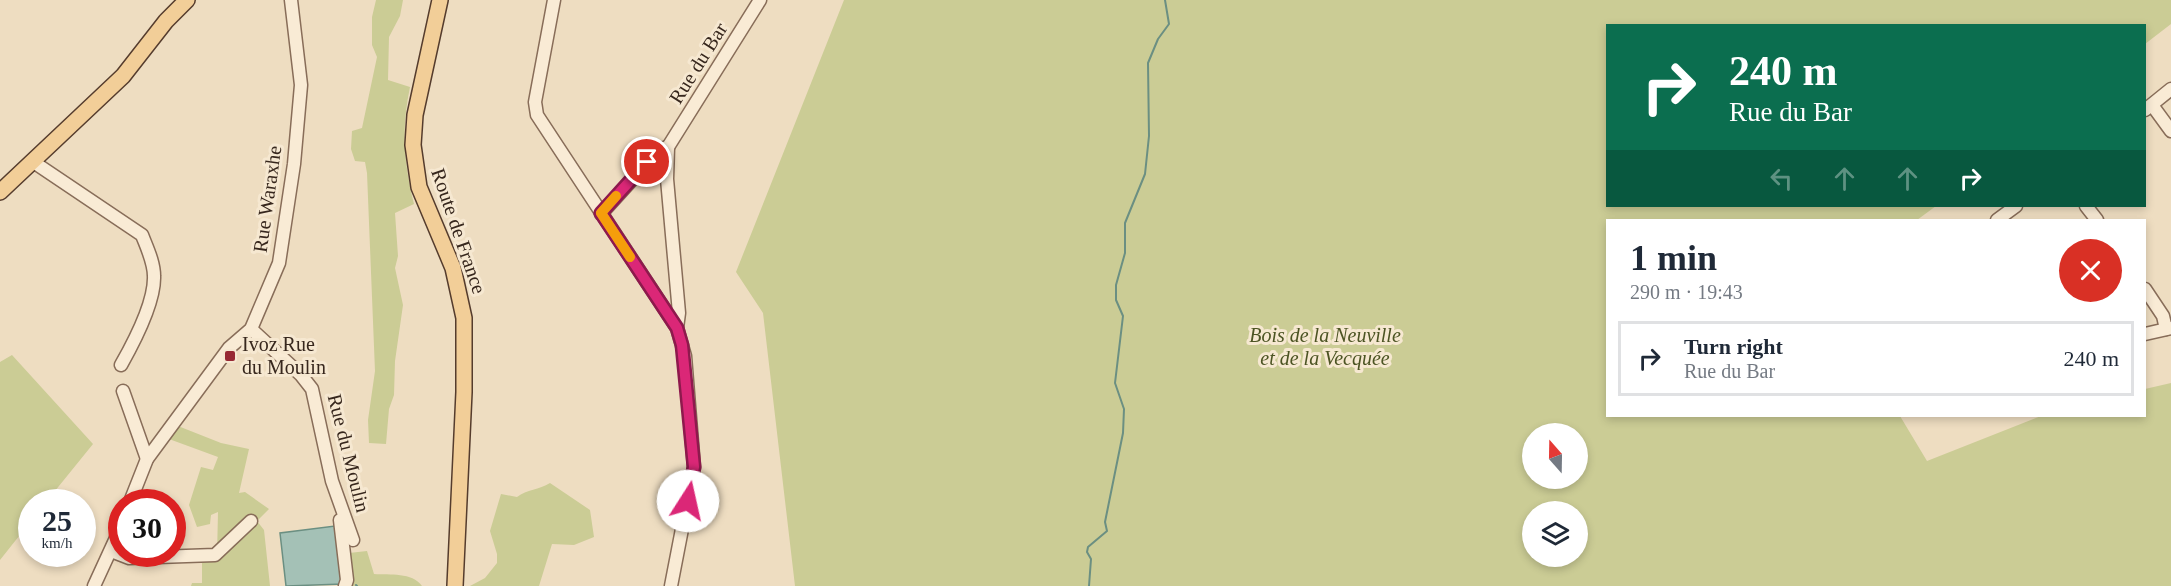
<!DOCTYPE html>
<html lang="en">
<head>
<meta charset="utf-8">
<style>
	body { margin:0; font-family:"Times New Roman",serif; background:#f6f6f7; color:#1f2937; height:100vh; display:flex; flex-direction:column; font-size:22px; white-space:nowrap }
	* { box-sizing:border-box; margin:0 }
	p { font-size:20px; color:#747a83 }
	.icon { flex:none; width:33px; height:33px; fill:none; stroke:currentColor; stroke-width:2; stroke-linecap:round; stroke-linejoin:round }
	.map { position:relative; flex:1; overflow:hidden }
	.sheet { position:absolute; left:1606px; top:219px; width:540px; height:198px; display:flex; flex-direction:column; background:#fff; border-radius:0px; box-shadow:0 3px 9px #0003 }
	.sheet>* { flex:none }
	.top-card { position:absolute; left:1606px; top:24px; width:540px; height:183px; border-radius:0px; box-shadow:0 3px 9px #0003; background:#0b6e4f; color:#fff; overflow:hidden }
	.needle { width:39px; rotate:340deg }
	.tools { position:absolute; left:1522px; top:423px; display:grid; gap:12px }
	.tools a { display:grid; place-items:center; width:66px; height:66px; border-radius:50%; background:#fff; box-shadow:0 3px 9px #0003; font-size:30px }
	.speed { position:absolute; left:18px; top:489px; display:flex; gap:12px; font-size:30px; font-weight:700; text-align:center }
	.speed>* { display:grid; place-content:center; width:78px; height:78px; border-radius:50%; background:#fff; box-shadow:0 3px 9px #0003; line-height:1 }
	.speed small { font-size:15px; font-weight:400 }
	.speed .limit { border:9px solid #d22; background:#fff; color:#111 }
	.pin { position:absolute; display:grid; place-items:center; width:51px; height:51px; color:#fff; margin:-26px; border:3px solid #fff; border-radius:50%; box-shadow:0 2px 6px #0007 }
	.me { position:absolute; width:66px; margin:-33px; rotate:10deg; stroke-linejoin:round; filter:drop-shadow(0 0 4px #0008) }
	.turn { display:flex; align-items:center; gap:21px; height:126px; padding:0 24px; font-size:27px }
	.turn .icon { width:78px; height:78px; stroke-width:2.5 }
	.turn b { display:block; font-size:42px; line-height:51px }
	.lanes { display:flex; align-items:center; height:57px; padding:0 24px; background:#0003; justify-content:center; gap:30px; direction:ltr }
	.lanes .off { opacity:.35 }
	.round { display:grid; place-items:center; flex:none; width:63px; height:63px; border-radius:32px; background:#f6f6f7 }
	.head { display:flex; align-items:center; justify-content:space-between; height:102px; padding:0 24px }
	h1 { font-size:36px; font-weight:700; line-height:45px }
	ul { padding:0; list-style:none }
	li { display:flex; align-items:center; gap:18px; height:75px; margin:0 12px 9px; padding:0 12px; border:3px solid #e0e1e3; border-radius:0px }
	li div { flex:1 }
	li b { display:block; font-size:22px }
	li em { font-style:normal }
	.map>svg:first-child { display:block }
	.green { fill:#cbcc95; fill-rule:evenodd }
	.water { fill:#a4c1b6; stroke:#6b8f82; stroke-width:1.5 }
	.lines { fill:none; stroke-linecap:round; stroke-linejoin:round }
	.stream { stroke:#6b8f82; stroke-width:2 }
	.minor-casing { stroke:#886d59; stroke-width:15 }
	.major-casing { stroke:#553c2d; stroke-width:18 }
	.minor { stroke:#f9ebd5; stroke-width:12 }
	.major { stroke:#f2ce98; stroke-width:15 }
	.route-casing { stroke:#8e194d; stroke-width:15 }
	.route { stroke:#db2777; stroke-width:10 }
	.slow { stroke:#f59e0b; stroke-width:10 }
	.poi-dot { fill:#972833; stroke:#f6e8d1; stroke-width:2 }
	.labels { text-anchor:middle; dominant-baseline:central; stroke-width:6; stroke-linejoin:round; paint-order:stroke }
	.street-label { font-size:20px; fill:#37271d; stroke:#f6e8d1 }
	.park-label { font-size:20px; font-style:italic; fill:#4c5423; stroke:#f6e8d1 }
	.poi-label { font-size:20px; fill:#37271d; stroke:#f6e8d1; text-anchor:start }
</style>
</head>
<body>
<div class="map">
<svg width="2171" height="586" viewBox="0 0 2171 586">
	<rect width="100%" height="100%" fill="#eeddc1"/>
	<g class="green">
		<path d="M376 0H403L400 16 389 37 388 80 410 87C401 129 404 163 414 204L395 213 398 256 395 268 403 305 395 361 394 395 389 409 386 444 369 443 368 420 375 371 367 173 365 162 355 161 351 149 352 131 362 128 377 57 372 45V17Z"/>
		<path d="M844 0H2171V24L2145 44V26H1608V206H1936L1917 220H1608V416H1900L1927 461 2041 416H2145V389L2171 383V586H795L763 313 736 272ZM1533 434H1578V478H1533ZM1533 512H1578V556H1533Z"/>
		<polygon points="12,355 93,444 46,502 32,502 31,521 0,560 0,362"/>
		<polygon points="178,426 221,443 249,449 239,493 245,492 269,509 257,521 264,530 270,586 191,586 192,583 202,583 202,561 217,556 218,512 211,515 210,524 197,527 189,505 201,467 213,470 218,457 169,439"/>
		<path d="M550 483 590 510 594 537 574 545 552 544 539 586H470L485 578 497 563V554L490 531 501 494 517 497C527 489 539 490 550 483Z"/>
		<path d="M367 551 374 574C390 575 412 572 422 586H351L349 553Z"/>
	</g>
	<polygon class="water" points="335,526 343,584 286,586 280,533"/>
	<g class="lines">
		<g class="stream">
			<polyline points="356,585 357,586"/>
			<polyline points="1089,586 1091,559 1087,552 1088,547 1107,531 1105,522 1123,433 1124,409 1115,383 1123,316 1116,300 1116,285 1125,253 1125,223 1145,174 1149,136 1148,63 1158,39 1169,24 1165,0"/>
		</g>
		<g class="minor-casing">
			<g id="minor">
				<polyline points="554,0 535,102 537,115 677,328 685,356 694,467 671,586"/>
				<polyline points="2152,105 2171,131"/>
				<polyline points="2145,110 2171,89"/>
				<polyline points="668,147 760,0"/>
				<path d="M32 161 142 235C147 248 154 262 154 276 155 302 134 342 121 365"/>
				<polyline points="2086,206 2097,220"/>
				<polyline points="601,214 660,149 668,147 667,179 679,313 677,328"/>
				<polyline points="1997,220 2016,206"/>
				<polyline points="2145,289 2163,316 2166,329"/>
				<polyline points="251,329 301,375 312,389 332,481 353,540"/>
				<polyline points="2145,334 2171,328"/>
				<polyline points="123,391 147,459"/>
				<polyline points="130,502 147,459 229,348 251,329 279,263 294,164 301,85 291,0"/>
				<polyline points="340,520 347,580 345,586"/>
				<polyline points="111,551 129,558 215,555 251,521"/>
				<polyline points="94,586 122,525"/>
			</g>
		</g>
		<g class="major-casing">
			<g id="major">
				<polyline points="440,0 415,115 413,145 419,187 453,268 464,318 464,392 455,586"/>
				<polyline points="0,192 123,76 166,21 187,0"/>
			</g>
		</g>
		<use href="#minor" class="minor"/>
		<use href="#major" class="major"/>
	</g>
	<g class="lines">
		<g class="route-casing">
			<polyline id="route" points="647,162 601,213 677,328 682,345 694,467 688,501"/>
		</g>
		<use href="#route" class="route"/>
		<polyline class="slow" points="616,196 601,213 630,257"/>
	</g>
	<rect class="poi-dot" x="224" y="350" width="12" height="12" rx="3"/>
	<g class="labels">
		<g class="street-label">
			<text transform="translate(698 63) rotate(-58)">Rue du Bar</text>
			<text transform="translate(267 199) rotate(-82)">Rue Waraxhe</text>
			<text transform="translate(459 231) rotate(71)">Route de France</text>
			<text transform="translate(349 453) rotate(76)">Rue du Moulin</text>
		</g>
		<g class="park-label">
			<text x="1325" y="335">Bois de la Neuville<tspan x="1325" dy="23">et de la Vecquée</tspan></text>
		</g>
		<g class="poi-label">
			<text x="242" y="344">Ivoz Rue<tspan x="242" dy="23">du Moulin</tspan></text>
		</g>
	</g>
</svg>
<div class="tools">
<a><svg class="needle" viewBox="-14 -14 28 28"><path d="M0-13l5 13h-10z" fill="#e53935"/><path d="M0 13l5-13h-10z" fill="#747a83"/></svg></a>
<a><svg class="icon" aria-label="layers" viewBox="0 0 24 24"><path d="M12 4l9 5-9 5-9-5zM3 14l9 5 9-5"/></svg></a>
</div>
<div class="speed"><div>25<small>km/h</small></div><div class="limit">30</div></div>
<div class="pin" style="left:647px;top:162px;background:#d93025"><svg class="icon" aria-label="arrive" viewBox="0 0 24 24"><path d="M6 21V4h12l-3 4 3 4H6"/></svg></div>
<svg class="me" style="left:688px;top:501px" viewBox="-20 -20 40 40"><circle r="19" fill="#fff"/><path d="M0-13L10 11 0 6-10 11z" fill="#db2777"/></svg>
<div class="top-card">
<div class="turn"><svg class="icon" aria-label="right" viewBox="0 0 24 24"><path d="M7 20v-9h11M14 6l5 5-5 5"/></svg><div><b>240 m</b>Rue du Bar</div></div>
<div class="lanes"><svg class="icon off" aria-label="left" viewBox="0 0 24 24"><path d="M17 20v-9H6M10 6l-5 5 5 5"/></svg><svg class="icon off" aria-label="ahead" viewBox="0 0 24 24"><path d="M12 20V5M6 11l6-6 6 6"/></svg><svg class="icon off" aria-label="ahead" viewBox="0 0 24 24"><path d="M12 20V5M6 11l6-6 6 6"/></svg><svg class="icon" aria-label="right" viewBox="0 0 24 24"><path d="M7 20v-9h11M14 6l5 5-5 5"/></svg></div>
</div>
<section class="sheet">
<div class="head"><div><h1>1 min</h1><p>290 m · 19:43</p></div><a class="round" style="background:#d93025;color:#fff"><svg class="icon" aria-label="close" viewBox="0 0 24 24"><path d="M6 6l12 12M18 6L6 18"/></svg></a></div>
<ul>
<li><svg class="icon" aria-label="right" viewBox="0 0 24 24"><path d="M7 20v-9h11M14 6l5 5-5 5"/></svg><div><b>Turn right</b><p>Rue du Bar</p></div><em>240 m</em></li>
</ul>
</section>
</div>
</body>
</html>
